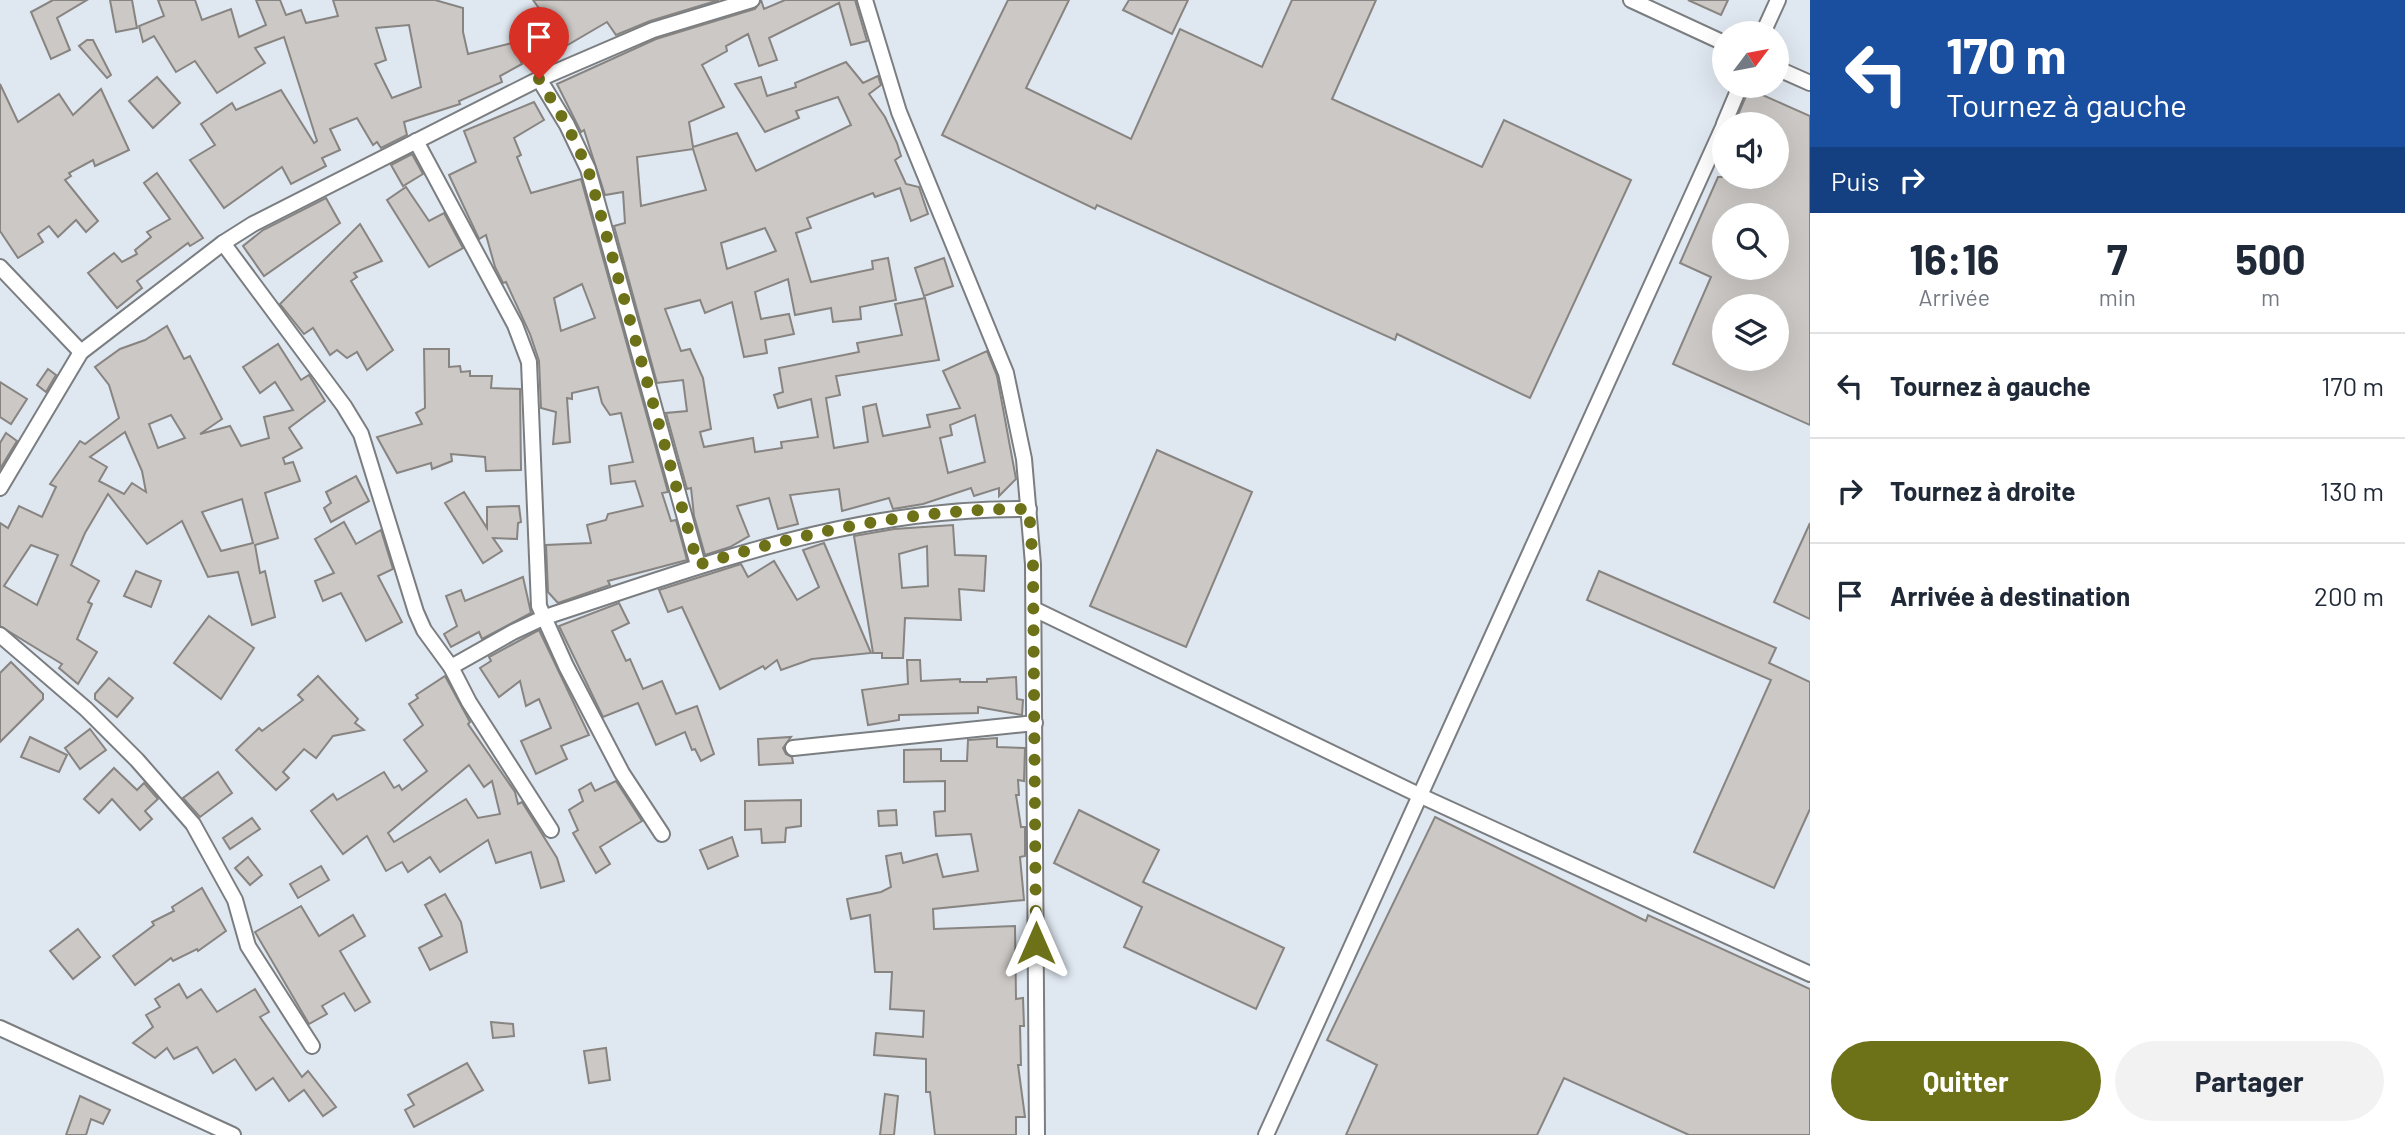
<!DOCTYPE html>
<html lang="fr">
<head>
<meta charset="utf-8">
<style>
	body { margin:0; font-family:Barlow,sans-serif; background:#f2f2f3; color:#1f2937; height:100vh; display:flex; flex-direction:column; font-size:26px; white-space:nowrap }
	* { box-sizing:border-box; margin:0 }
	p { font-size:23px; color:#747a83 }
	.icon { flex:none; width:38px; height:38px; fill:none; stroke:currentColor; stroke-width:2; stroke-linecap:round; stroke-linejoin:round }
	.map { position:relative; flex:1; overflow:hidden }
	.drawer { display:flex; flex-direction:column; background:#fff; width:595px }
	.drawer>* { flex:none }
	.guide { background:#1a4fa0; color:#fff; overflow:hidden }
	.needle { width:46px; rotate:58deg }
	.tools { position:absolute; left:1712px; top:21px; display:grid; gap:14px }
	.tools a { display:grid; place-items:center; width:77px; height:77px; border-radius:50%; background:#fff; box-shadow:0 7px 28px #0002; font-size:35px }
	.pin { position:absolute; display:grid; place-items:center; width:60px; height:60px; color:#fff; margin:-72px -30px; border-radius:50% 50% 50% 0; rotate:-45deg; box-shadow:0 0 7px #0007 }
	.pin .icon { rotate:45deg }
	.me { position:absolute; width:77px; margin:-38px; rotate:0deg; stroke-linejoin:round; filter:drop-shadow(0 0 5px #0008) }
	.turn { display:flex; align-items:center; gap:24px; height:147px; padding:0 21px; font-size:32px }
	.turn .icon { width:91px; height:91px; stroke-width:2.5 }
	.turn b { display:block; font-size:49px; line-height:60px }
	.then { display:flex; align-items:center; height:66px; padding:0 21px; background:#0003; gap:14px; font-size:26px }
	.eta { display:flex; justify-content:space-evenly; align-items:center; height:119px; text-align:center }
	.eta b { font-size:42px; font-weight:700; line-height:49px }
	.primary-button { display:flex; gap:14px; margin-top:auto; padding:14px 21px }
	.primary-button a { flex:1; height:80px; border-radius:42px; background:#6d7117; color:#fff; font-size:28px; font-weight:700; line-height:80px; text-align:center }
	.primary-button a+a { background:#f2f2f3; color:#1f2937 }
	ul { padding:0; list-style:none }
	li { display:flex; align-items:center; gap:21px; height:105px; padding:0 21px; border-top:2px solid #e0e1e3 }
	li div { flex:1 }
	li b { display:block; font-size:26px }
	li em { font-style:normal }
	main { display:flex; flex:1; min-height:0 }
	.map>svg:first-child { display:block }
	.built { fill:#dfe7f0; fill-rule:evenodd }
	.building { fill:#cbc8c5; stroke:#878481; stroke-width:2; fill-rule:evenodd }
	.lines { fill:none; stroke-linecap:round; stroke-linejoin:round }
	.minor-casing { stroke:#7b7e81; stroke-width:18 }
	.minor { stroke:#fff; stroke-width:14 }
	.route { stroke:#6d7117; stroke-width:12; stroke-dasharray:0 21.6 }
</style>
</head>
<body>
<main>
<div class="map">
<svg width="1810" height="1135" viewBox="0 0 1810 1135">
	<rect width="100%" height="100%" fill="#eff2f5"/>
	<path class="built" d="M0 0H1810V1135H0ZM1724 33H1776V86H1724ZM1724 124H1776V177H1724ZM1724 215H1776V268H1724ZM1724 306H1776V359H1724Z"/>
	<g class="building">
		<polygon points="53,0 87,0 57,18 70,50 51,59 31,12"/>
		<polygon points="110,0 132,0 137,28 116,32"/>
		<path d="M158 0H195L202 20 231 9 239 37 266 25 256 0H280L286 15 301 10 306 23 338 16 333 0H435L463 8V32L468 54 512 43 522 64 500 76 502 82 459 101 460 104 404 122 407 135 381 148 377 142 373 145 357 118 330 129 340 150 322 158 326 166 291 184 282 167 224 208 190 160 215 145 201 124 232 103 236 110 281 90 314 143 317 141 284 37 255 48 265 63 217 93 195 61 176 72 154 36 143 42 139 26 164 16ZM409 25 421 87 392 98 375 64 386 60 376 28Z"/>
		<polygon points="533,0 719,0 650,21 616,35 607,22 566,46"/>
		<path d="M761 0 764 9 785 0H855L867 41 851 45 839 3 769 38 777 60 759 66 748 34 726 46 727 51 702 65 724 107 689 122 693 147 737 133 756 171 851 125 838 97 796 111 799 118 765 132 735 84 761 77 767 96 796 87 795 83 846 62 863 83 878 76 881 85 869 94 885 117 897 143 901 156 895 160 906 184 919 187 928 214 911 221 900 188 875 197 873 193 807 218 811 228 796 233 811 282 873 269 872 261 888 258 896 300 860 307 861 319 833 322 831 308 795 315 788 279 755 292 761 319 789 314 794 334 765 340 767 353 744 357 732 302 705 313 700 300 665 309 681 351 690 349 703 378 711 429 700 432 704 447 753 438 755 452 782 448 781 442 818 437 811 399 778 408 774 395 783 392 779 368 859 352 857 343 902 335 895 304 925 298 939 360 836 376 840 395 826 398 834 448 868 442 863 407 876 404 883 436 930 427 927 415 960 408 943 371 987 351 997 376 1016 479 999 496V488L974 496 971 488 923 504 893 509 889 498 842 511 839 489 790 495 798 524 778 529 769 498 737 506 749 536 730 547 705 555 694 516 691 488 687 489 666 413 687 411 683 380 657 383 614 226 625 223 623 192 605 195 584 130 581 132 557 84 656 39 755 9ZM693 149 706 190 641 206 637 157ZM765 228 776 251 727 269 721 243ZM975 415 985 462 948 473 940 438 952 435 950 425Z"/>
		<polygon points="1008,0 1069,0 1026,88 1131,139 1180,29 1262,67 1292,0 1376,0 1332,99 1482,167 1504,120 1631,180 1530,398 1397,334 1395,340 1097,205 1095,209 942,135"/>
		<polygon points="1129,0 1188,0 1172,34 1123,10"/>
		<polygon points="1688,0 1728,0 1721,15"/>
		<polygon points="87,40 93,40 111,75 107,78 79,46"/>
		<polygon points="157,77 180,103 153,128 129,101"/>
		<polygon points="0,84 18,122 59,94 73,115 101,89 129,150 95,166 93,160 69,173 71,176 65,180 98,221 86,232 76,220 58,237 49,226 38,234 43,242 18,258 0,231"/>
		<path d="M1749 89 1810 116V425L1673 364 1711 277 1680 263 1718 177H1776V124H1734ZM1724 215H1776V268H1724ZM1724 306H1776V359H1724Z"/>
		<path d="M534 102 544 120 514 138 521 155 517 157 531 193 581 179 668 492 662 493 671 521 676 520 687 560 608 581 610 585 558 603 548 592 546 545 591 543 587 525 606 520 608 514 643 506 635 481 611 484 609 466 633 462 621 413 610 415 602 403 598 387 572 393V399L567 398 570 442 553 444 556 412 541 408 539 361 530 334 506 282 503 283 495 267 486 235 479 239 449 175 476 162 464 131ZM582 284 595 318 561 331 554 298Z"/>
		<polygon points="412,154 423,174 403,186 391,165"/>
		<polygon points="157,173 203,238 190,246 188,243 137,281 142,288 117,308 88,273 114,253 122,262 137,254 135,250 151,237 147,232 170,219 144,183"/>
		<polygon points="406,187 429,221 444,213 463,248 429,267 387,200"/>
		<polygon points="326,198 340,223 264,276 243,246 263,230"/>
		<polygon points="360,224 382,261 354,273 357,277 351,281 393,350 367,370 357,352 347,358 337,350 330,355 313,328 304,334 280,304"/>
		<polygon points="944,258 953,286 924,296 915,268"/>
		<path d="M167 326 184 359 190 356 222 419 200 434 230 426 241 446 269 438 264 417 293 410 275 382 260 393 243 367 278 344 301 380 309 375 325 401 289 428 302 448 283 458 285 464 293 462 300 481 265 493 278 538 255 545 260 573 265 571 275 617 252 625 238 572 208 577 182 521 147 544 108 494 85 533 71 565 99 581 88 602 92 604 77 639 97 652 78 684 59 668 62 664 0 626V523L8 528 19 506 42 517 56 487 50 484 80 441 85 444 119 418 109 385 95 367 120 349 145 340ZM171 415 185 438 158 448 149 424ZM125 432 142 471 146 492 132 483 124 494 99 481 107 467 90 457ZM242 499 253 543 221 551 202 512ZM31 545 58 555 37 605 4 586Z"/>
		<polygon points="424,349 449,349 449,367 460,366 461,372 470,371 470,376 492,376 491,388 520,389 521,470 486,471 485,457 451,454 452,461 432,469 431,463 397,473 377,437 422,424 416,413 425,408"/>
		<polygon points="48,369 56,375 46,392 37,385"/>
		<polygon points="0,382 27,399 11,424 0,417"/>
		<polygon points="6,433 17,441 0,469 0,443"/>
		<polygon points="1157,450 1252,492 1186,647 1090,606"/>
		<polygon points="356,476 369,501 331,522 324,508 331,503 326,492"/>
		<polygon points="464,492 487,528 487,507 519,506 521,522 518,523 517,539 493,538 502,551 483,563 445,503"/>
		<polygon points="344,522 356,544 381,530 393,569 378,576 402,622 366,641 341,593 323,601 315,581 334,573 315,539"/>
		<polygon points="1810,523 1810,619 1774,602"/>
		<path d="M953 525 955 555 986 556 984 591 959 589 961 620 905 618 903 658H882V653H873L854 536 894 529ZM927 546 928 586 902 588 899 554Z"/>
		<polygon points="824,543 871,653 812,659 781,670 777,660 765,669 763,666 720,689 682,607 668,612 659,590 741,564 748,577 774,561 797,600 819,587 803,550"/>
		<polygon points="136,571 161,581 151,607 124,596"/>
		<polygon points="1599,571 1776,648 1769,663 1810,682 1810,809 1774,888 1694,852 1771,680 1587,600"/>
		<polygon points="523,577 531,613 482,639 479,632 451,647 444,634 457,626 446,596 461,590 465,601"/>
		<polygon points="619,603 629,623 612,631 626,661 630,659 643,689 662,681 676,714 697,706 714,754 701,761 695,749 692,750 685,732 656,745 638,703 603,717 559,626"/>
		<polygon points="209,616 254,648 221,699 174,663"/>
		<polygon points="539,630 589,735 561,746 567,759 536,774 521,741 551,728 539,699 526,706 520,681 499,697 480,668 491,661 489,657"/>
		<polygon points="907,660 920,660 921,681 960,679 960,682 987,682 987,679 1016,677 1017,699 1023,700 1022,715 978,707 978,713 899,715 899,720 868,725 862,690 908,684"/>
		<polygon points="11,662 43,694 43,699 0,742 0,673"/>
		<polygon points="318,676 358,719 355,723 364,730 333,736 316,758 304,749 283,772 289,778 276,790 236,750 259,728 262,731 303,700 298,695"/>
		<path d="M445 676 470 722 468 724 515 792 518 804 522 802 557 858 564 881 541 888 531 852 496 863 488 840 440 872 430 857 408 872 402 862 386 871 367 836 343 854 311 811 333 794 337 800 384 772 394 788 399 785 402 790 427 771 404 740 423 725 409 704 418 698 416 695ZM469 765 484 787 492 781 500 814 478 818 466 799 394 842 388 833Z"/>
		<polygon points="109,678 133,698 117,717 95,699 95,694"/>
		<polygon points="90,729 106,750 80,769 65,748"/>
		<polygon points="30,737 67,755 59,772 21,757"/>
		<polygon points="791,737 783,748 786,754 792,757 793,763 759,765 758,739"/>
		<polygon points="997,738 997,747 1025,748 1024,781 1018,780 1019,795 1016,795 1021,827 1025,827 1025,856 1020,857 1024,900 933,909 934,929 1015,926 1016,999 1023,998 1024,1026 1020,1026 1021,1065 1018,1065 1025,1117 1016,1117 1016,1135 935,1135 930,1092 926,1092 926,1059 874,1055 876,1033 923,1037 924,1011 890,1009 892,972 875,972 870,915 851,919 847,899 881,892 891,887 886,856 901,853 903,863 937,854 943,877 978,871 971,834 936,836 934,812 945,811 945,781 904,782 904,750 941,749 941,761 967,761 968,740"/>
		<polygon points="114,768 137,790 144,783 158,799 145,811 152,819 140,830 112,799 99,813 84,799"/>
		<polygon points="218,772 232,793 200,817 183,798"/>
		<polygon points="616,781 642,821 600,847 610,864 596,873 573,833 578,830 569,810 583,801 579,790 591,783 595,791"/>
		<polygon points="801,800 801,826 786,828 785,842 762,843 761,829 745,830 745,801"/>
		<polygon points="896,810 897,825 879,826 878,811"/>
		<polygon points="1079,810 1159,850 1143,882 1284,948 1256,1009 1124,947 1142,907 1054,863"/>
		<polygon points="1435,817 1646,921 1648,915 1810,989 1810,1135 1689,1135 1564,1078 1537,1135 1346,1135 1377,1065 1327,1040"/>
		<polygon points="252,818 260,829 230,849 223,838"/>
		<polygon points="732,837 738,856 708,869 700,850"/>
		<polygon points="248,857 262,875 250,885 235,868"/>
		<polygon points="321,866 329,880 298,898 290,884"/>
		<polygon points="202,888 226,931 198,951 197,949 173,961 171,958 135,985 113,956 154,925 152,922 174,911 172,907"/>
		<polygon points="445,894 461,922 467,952 430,970 419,948 442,936 425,905"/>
		<polygon points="301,906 319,936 353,915 365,936 340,951 370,1002 355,1011 344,993 322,1006 327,1014 309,1024 255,932"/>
		<polygon points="78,929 100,957 73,979 50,951"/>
		<polygon points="179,984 187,998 201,989 217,1012 255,989 269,1012 260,1017 302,1077 308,1071 336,1107 323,1116 304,1090 289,1101 273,1078 256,1090 235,1059 213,1073 197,1047 174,1059 167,1048 155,1058 133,1043 153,1027 146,1015 160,1007 155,999"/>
		<polygon points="491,1022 513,1024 514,1036 493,1038"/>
		<polygon points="606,1048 610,1080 589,1083 584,1051"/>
		<polygon points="467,1063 483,1090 414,1127 405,1110 414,1105 408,1095"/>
		<polygon points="885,1094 898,1096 894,1135 880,1135"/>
		<polygon points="80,1096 110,1110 103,1124 91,1119 86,1135 66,1135"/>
	</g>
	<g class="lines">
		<g class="minor-casing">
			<g id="minor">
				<polyline points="865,0 899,112 1006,373 1024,459 1033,564 1037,1135"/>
				<polyline points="1631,0 1724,43"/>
				<polyline points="1763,33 1778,0"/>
				<polyline points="1776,68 1810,83"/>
				<polyline points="539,79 567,125 588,169 698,565"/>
				<polyline points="1724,124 1740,86"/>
				<polyline points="416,141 515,325 529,362 539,606 566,666 622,773 662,834"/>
				<polyline points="223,243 344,406 361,434 416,612 424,630 451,667 469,702 551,830"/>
				<polyline points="0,267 81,352"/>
				<polyline points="0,488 81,352 223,243 253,224 539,79 653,30 752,0"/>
				<polyline points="1034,609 1421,796 1810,974"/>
				<polyline points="0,635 86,709 137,760 193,824 235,900 248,946 312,1046"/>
				<path d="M451 667 513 632 545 617C708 564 854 507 1029 509"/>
				<polyline points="793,748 1035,723"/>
				<polyline points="0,1028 233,1135"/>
				<polyline points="1266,1135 1724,125"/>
			</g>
		</g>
		<use href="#minor" class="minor"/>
	</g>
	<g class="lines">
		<path class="route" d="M539 79 567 125 588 169 698 565C805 532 916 508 1029 509L1033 564 1036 943"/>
	</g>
</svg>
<div class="tools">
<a><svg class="needle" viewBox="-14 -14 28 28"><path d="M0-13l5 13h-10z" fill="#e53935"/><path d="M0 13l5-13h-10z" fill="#747a83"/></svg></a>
<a><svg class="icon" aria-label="sound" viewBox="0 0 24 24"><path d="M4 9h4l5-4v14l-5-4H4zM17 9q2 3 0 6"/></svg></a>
<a><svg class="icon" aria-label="search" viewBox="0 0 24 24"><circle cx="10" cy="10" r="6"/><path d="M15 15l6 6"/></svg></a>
<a><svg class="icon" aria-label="layers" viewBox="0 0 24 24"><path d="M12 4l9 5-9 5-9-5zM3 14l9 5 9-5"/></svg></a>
</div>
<div class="pin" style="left:539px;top:79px;background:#d93025"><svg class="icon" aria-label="arrive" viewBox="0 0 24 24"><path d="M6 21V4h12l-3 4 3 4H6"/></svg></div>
<svg class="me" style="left:1036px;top:943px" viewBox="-20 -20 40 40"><path d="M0-17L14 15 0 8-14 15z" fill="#6d7117" stroke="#fff" stroke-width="4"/></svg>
</div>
<section class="drawer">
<div class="guide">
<div class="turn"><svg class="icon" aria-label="left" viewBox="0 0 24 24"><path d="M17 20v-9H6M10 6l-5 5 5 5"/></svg><div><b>170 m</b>Tournez à gauche</div></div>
<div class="then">Puis<svg class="icon" aria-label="right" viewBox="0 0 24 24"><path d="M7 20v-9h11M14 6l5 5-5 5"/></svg></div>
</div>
<div class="eta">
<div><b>16:16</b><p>Arrivée</p></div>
<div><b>7</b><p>min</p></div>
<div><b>500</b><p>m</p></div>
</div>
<ul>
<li><svg class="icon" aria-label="left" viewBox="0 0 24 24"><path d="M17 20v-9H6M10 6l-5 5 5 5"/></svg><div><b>Tournez à gauche</b></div><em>170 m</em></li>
<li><svg class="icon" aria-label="right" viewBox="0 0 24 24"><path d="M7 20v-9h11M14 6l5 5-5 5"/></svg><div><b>Tournez à droite</b></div><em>130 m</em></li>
<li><svg class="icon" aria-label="arrive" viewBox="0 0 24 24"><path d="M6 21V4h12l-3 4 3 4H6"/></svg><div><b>Arrivée à destination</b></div><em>200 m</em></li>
</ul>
<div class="primary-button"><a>Quitter</a><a>Partager</a></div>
</section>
</main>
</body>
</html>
